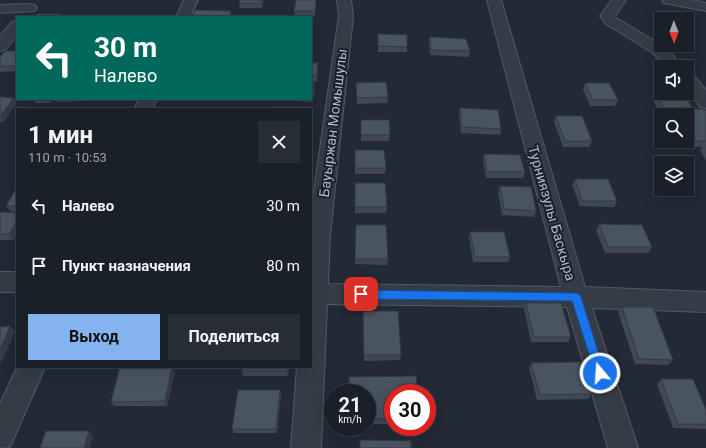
<!DOCTYPE html>
<html lang="ru">
<head>
<meta charset="utf-8">
<style>
	body { margin:0; font-family:Roboto,sans-serif; background:#262d34; color:#f1f3f6; height:100vh; display:flex; flex-direction:column; font-size:15px; white-space:nowrap }
	* { box-sizing:border-box; margin:0 }
	p { font-size:13px; color:#9fa3a8 }
	.icon { flex:none; width:22px; height:22px; fill:none; stroke:currentColor; stroke-width:2; stroke-linecap:round; stroke-linejoin:round }
	.map { position:relative; flex:1; overflow:hidden }
	.sheet { position:absolute; left:16px; top:108px; width:296px; height:260px; display:flex; flex-direction:column; background:#192028; border-radius:0px; box-shadow:0 4px 16px #0002,0 0 0 1px #373e45 }
	.sheet>* { flex:none }
	.top-card { position:absolute; left:16px; top:16px; width:296px; height:84px; border-radius:0px; box-shadow:0 4px 16px #0002,0 0 0 1px #373e45; background:#00695c; color:#fff; overflow:hidden }
	.needle { width:26px; rotate:179deg }
	.buttons { position:absolute; left:654px; top:12px; display:grid; gap:8px }
	.buttons a { display:grid; place-items:center; width:40px; height:40px; border-radius:0px; background:#192028; box-shadow:0 4px 16px #0002,0 0 0 1px #373e45; font-size:20px }
	.speed { position:absolute; left:324px; top:384px; display:flex; gap:8px; font-size:20px; font-weight:700; text-align:center }
	.speed>* { display:grid; place-content:center; width:52px; height:52px; border-radius:50%; background:#192028; box-shadow:0 4px 16px #0002,0 0 0 1px #373e45; line-height:1 }
	.speed small { font-size:10px; font-weight:400 }
	.speed .limit { border:6px solid #d22; background:#fff; color:#111 }
	.pin { position:absolute; display:grid; place-items:center; width:34px; height:34px; color:#fff; margin:-17px; border-radius:8px; box-shadow:0 2px 6px #0006 }
	.me { position:absolute; width:44px; margin:-22px; rotate:342deg; stroke-linejoin:round; filter:drop-shadow(0 0 3px #0008) }
	.turn { display:flex; align-items:center; gap:14px; height:84px; padding:0 12px; font-size:18px }
	.turn .icon { width:52px; height:52px; stroke-width:2.5 }
	.turn b { display:block; font-size:28px; line-height:34px }
	.round { display:grid; place-items:center; flex:none; width:42px; height:42px; border-radius:0px; background:#262d34 }
	.headline { display:flex; align-items:center; justify-content:space-between; height:68px; padding:0 12px }
	h1 { font-size:24px; font-weight:700; line-height:30px }
	.cta { display:flex; gap:8px; margin-top:auto; padding:8px 12px }
	.cta a { flex:1; height:46px; border-radius:0px; background:#85b3f0; color:#111; font-size:16px; font-weight:700; line-height:46px; text-align:center }
	.cta a+a { background:#262d34; color:#f1f3f6 }
	ul { padding:0; list-style:none }
	li { display:flex; align-items:center; gap:12px; height:60px; padding:0 12px }
	li div { flex:1 }
	li b { display:block; font-size:15px }
	li em { font-style:normal }
	.map>svg:first-child { display:block }
	.lines { fill:none; stroke-linecap:round; stroke-linejoin:round }
	.minor-casing { stroke:#515a63; stroke-width:2 }
	.minor { fill:#343c46; fill-rule:evenodd }
	.wall { fill:#3f4853 }
	.shaded-wall { fill:#333b44 }
	.building { fill:#495461; stroke:#333b44 }
	.route { fill:#1a73e8; stroke:#114b97 }
	.labels { text-anchor:middle; dominant-baseline:central; stroke-width:4; stroke-linejoin:round; paint-order:stroke }
	.street-label { font-size:14px; fill:#aeb7c2; stroke:#1a212a }
</style>
</head>
<body>
<div class="map">
<svg width="706" height="448" viewBox="0 0 706 448">
	<rect width="100%" height="100%" fill="#212a35"/>
	<g class="lines">
		<g class="minor-casing">
			<g id="minor">
				<polygon points="184,0 198,0 190,17 176,17"/>
				<polygon points="337,0 351,0 353,16 330,235 328,284 561,287 487,0 501,0 585,287 706,292 706,312 592,308 638,448 608,448 567,307 327,304 321,448 291,448 297,367 311,367 311,212 339,16"/>
				<polygon points="612,0 626,0 615,16 616,18 665,47 683,67 666,67 653,53 606,24 600,16"/>
				<polygon points="662,0 692,0 706,3 706,11 664,3"/>
				<polygon points="30,4 35,5 37,8 35,11 0,13 0,5"/>
				<polygon points="17,21 17,35 6,49 0,51 0,36 12,22"/>
				<polygon points="687,74 693,75 706,90 706,108 700,107 687,89"/>
				<polygon points="139,99 157,99 152,109 134,109"/>
				<rect x="0" y="272" width="17" height="20"/>
				<polygon points="17,367 45,367 10,447 0,448 0,404"/>
			</g>
		</g>
		<use href="#minor" class="minor"/>
	</g>
	<g class="wall">
		<polygon points="240,0 264,0 262,8 240,8 239,3"/>
		<polygon points="316,0 315,16 295,16 294,11"/>
		<rect x="311" y="19" width="2" height="18"/>
		<polygon points="378,34 407,47 407,52 378,52"/>
		<polygon points="430,37 470,51 469,57 430,55 429,43"/>
		<polygon points="17,51 17,71 0,72 0,57"/>
		<polygon points="311,63 318,68 317,82 311,82"/>
		<polygon points="311,83 315,89 312,102 291,101 291,99 311,99"/>
		<polygon points="356,83 388,97 387,103 357,104"/>
		<polygon points="585,83 618,100 615,106 590,106 583,89"/>
		<polygon points="656,95 692,107 691,109 706,111 706,161 700,150 702,147 692,147 687,139 687,115 673,115 674,113 661,114 653,100"/>
		<polygon points="0,97 14,98 17,103 3,122 0,122"/>
		<polygon points="34,99 52,99 50,103 35,103"/>
		<polygon points="55,99 89,99 88,101 57,102"/>
		<polygon points="460,108 501,129 500,135 461,133 459,114"/>
		<polygon points="556,116 592,141 589,147 563,147 554,122"/>
		<polygon points="361,120 390,135 389,141 361,141"/>
		<polygon points="355,150 386,168 385,174 355,174"/>
		<polygon points="484,154 525,172 523,178 486,178 483,160"/>
		<polygon points="575,179 617,201 614,207 580,206 572,185"/>
		<polygon points="355,183 387,207 386,213 355,213"/>
		<polygon points="500,186 536,211 534,217 502,215 498,192"/>
		<polygon points="17,187 17,212 10,211 6,206"/>
		<polygon points="0,212 17,213 17,234 13,240 0,240"/>
		<polygon points="599,224 652,247 648,253 605,253 596,230"/>
		<polygon points="356,225 388,259 387,265 355,264"/>
		<polygon points="470,232 510,257 508,262 473,262 469,238"/>
		<polygon points="526,303 571,337 568,342 531,342 524,309"/>
		<polygon points="622,307 673,360 668,365 635,364 618,312"/>
		<polygon points="363,317 401,355 400,360 364,361"/>
		<polygon points="531,363 592,394 588,399 537,400 529,368"/>
		<polygon points="242,367 289,367 288,376 243,376 242,371"/>
		<polygon points="175,372 167,406 114,406 111,402"/>
		<polygon points="661,379 706,410 706,429 673,428 657,384"/>
		<polygon points="280,390 281,395 277,433 234,433 232,429"/>
		<rect x="367" y="393" width="26" height="31"/>
	</g>
	<g class="shaded-wall">
		<polygon points="262,0 264,0 262,8"/>
		<polygon points="316,0 316,5 315,16 315,11"/>
		<polygon points="231,11 232,17 229,17"/>
		<polygon points="312,40 312,46 311,56 311,48"/>
		<polygon points="318,63 318,68 317,82 316,76"/>
		<polygon points="314,83 315,89 312,102 312,96"/>
		<polygon points="14,98 17,103 3,122 0,116"/>
		<polygon points="48,99 52,99 50,103"/>
		<polygon points="17,221 17,234 13,240 9,234"/>
		<polygon points="10,326 15,332 1,363 0,362 0,350"/>
		<polygon points="172,367 175,372 167,406 165,401"/>
		<polygon points="287,367 289,367 288,376 287,371"/>
		<polygon points="280,390 281,395 277,433 276,429"/>
		<polygon points="89,431 93,436 90,448 84,448"/>
	</g>
	<g class="building">
		<polygon points="240,0 262,0 262,3 239,3"/>
		<polygon points="296,0 316,0 315,11 294,11"/>
		<polygon points="195,10 231,11 229,17 192,17"/>
		<polygon points="37,14 60,14 58,17 35,17"/>
		<polygon points="121,16 148,16 147,17 120,17"/>
		<polygon points="311,19 313,19 312,31 311,31"/>
		<polygon points="378,34 407,35 407,47 378,46"/>
		<polygon points="430,37 466,39 470,51 431,50"/>
		<polygon points="5,51 17,51 17,66 0,66 0,57"/>
		<polygon points="311,63 318,63 316,76 311,76"/>
		<polygon points="386,82 388,97 357,98 356,83"/>
		<polygon points="311,83 314,83 312,96 311,96"/>
		<polygon points="585,83 609,83 618,100 593,100"/>
		<polygon points="683,94 692,107 664,108 656,95"/>
		<polygon points="0,97 14,98 0,116"/>
		<rect x="278" y="107" width="25" height="2"/>
		<polygon points="460,108 498,110 501,129 462,127"/>
		<polygon points="676,109 705,109 706,111 706,141 696,141 687,127 687,115 679,115"/>
		<polygon points="556,116 582,116 592,141 565,141"/>
		<polygon points="361,120 389,120 390,135 361,135"/>
		<polygon points="355,150 384,150 386,168 355,168"/>
		<polygon points="484,154 520,155 525,172 487,172"/>
		<polygon points="575,179 608,179 617,201 582,201"/>
		<polygon points="355,183 385,183 387,207 355,207"/>
		<polygon points="500,186 531,187 536,211 504,209"/>
		<polygon points="17,187 17,206 6,206"/>
		<polygon points="0,212 17,213 17,221 9,234 0,234"/>
		<polygon points="599,224 642,225 652,247 608,247"/>
		<polygon points="356,225 386,225 388,259 355,259"/>
		<polygon points="470,232 504,232 510,257 475,257"/>
		<polygon points="526,303 561,303 571,337 534,337"/>
		<polygon points="622,307 653,307 673,360 639,359"/>
		<polygon points="363,311 398,311 401,355 364,355"/>
		<polygon points="10,326 0,350 0,327"/>
		<polygon points="581,362 592,394 540,395 531,363"/>
		<polygon points="120,367 172,367 165,401 111,402"/>
		<rect x="242" y="367" width="45" height="4"/>
		<polygon points="416,376 417,393 393,393 393,419 367,419 367,393 349,393 349,377"/>
		<polygon points="661,379 693,379 706,410 706,424 678,424"/>
		<polygon points="238,390 280,390 276,429 232,429"/>
		<polygon points="46,431 89,431 84,448 40,448"/>
		<polygon points="360,440 411,441 411,448 360,448"/>
	</g>
	<polygon class="route" points="361,290 576,293 579,294 581,297 605,373 604,376 600,378 596,376 572,301 361,299 358,297 356,294 358,292"/>
	<g class="labels">
		<g class="street-label">
			<text transform="translate(333 123) rotate(-83)">Бауыржан Момышулы</text>
			<text transform="translate(552 213) rotate(74)">Турниязулы Баскыра</text>
		</g>
	</g>
</svg>
<div class="buttons">
<a><svg class="needle" viewBox="-14 -14 28 28"><path d="M0-13l5 13h-10z" fill="#e53935"/><path d="M0 13l5-13h-10z" fill="#9fa3a8"/></svg></a>
<a><svg class="icon" aria-label="sound" viewBox="0 0 24 24"><path d="M4 9h4l5-4v14l-5-4H4zM17 9q2 3 0 6"/></svg></a>
<a><svg class="icon" aria-label="search" viewBox="0 0 24 24"><circle cx="10" cy="10" r="6"/><path d="M15 15l6 6"/></svg></a>
<a><svg class="icon" aria-label="layers" viewBox="0 0 24 24"><path d="M12 4l9 5-9 5-9-5zM3 14l9 5 9-5"/></svg></a>
</div>
<div class="speed"><div>21<small>km/h</small></div><div class="limit">30</div></div>
<div class="pin" style="left:361px;top:294px;background:#d93025"><svg class="icon" aria-label="arrive" viewBox="0 0 24 24"><path d="M6 21V4h12l-3 4 3 4H6"/></svg></div>
<svg class="me" style="left:600px;top:373px" viewBox="-20 -20 40 40"><circle r="17" fill="#1a73e8" stroke="#fff" stroke-width="3"/><path d="M0-11L8 9 0 5-8 9z" fill="#fff"/></svg>
<div class="top-card">
<div class="turn"><svg class="icon" aria-label="left" viewBox="0 0 24 24"><path d="M17 20v-9H6M10 6l-5 5 5 5"/></svg><div><b>30 m</b>Налево</div></div>
</div>
<section class="sheet">
<div class="headline"><div><h1>1 мин</h1><p>110 m · 10:53</p></div><a class="round"><svg class="icon" aria-label="close" viewBox="0 0 24 24"><path d="M6 6l12 12M18 6L6 18"/></svg></a></div>
<ul>
<li><svg class="icon" aria-label="left" viewBox="0 0 24 24"><path d="M17 20v-9H6M10 6l-5 5 5 5"/></svg><div><b>Налево</b></div><em>30 m</em></li>
<li><svg class="icon" aria-label="arrive" viewBox="0 0 24 24"><path d="M6 21V4h12l-3 4 3 4H6"/></svg><div><b>Пункт назначения</b></div><em>80 m</em></li>
</ul>
<div class="cta"><a>Выход</a><a>Поделиться</a></div>
</section>
</div>
</body>
</html>
